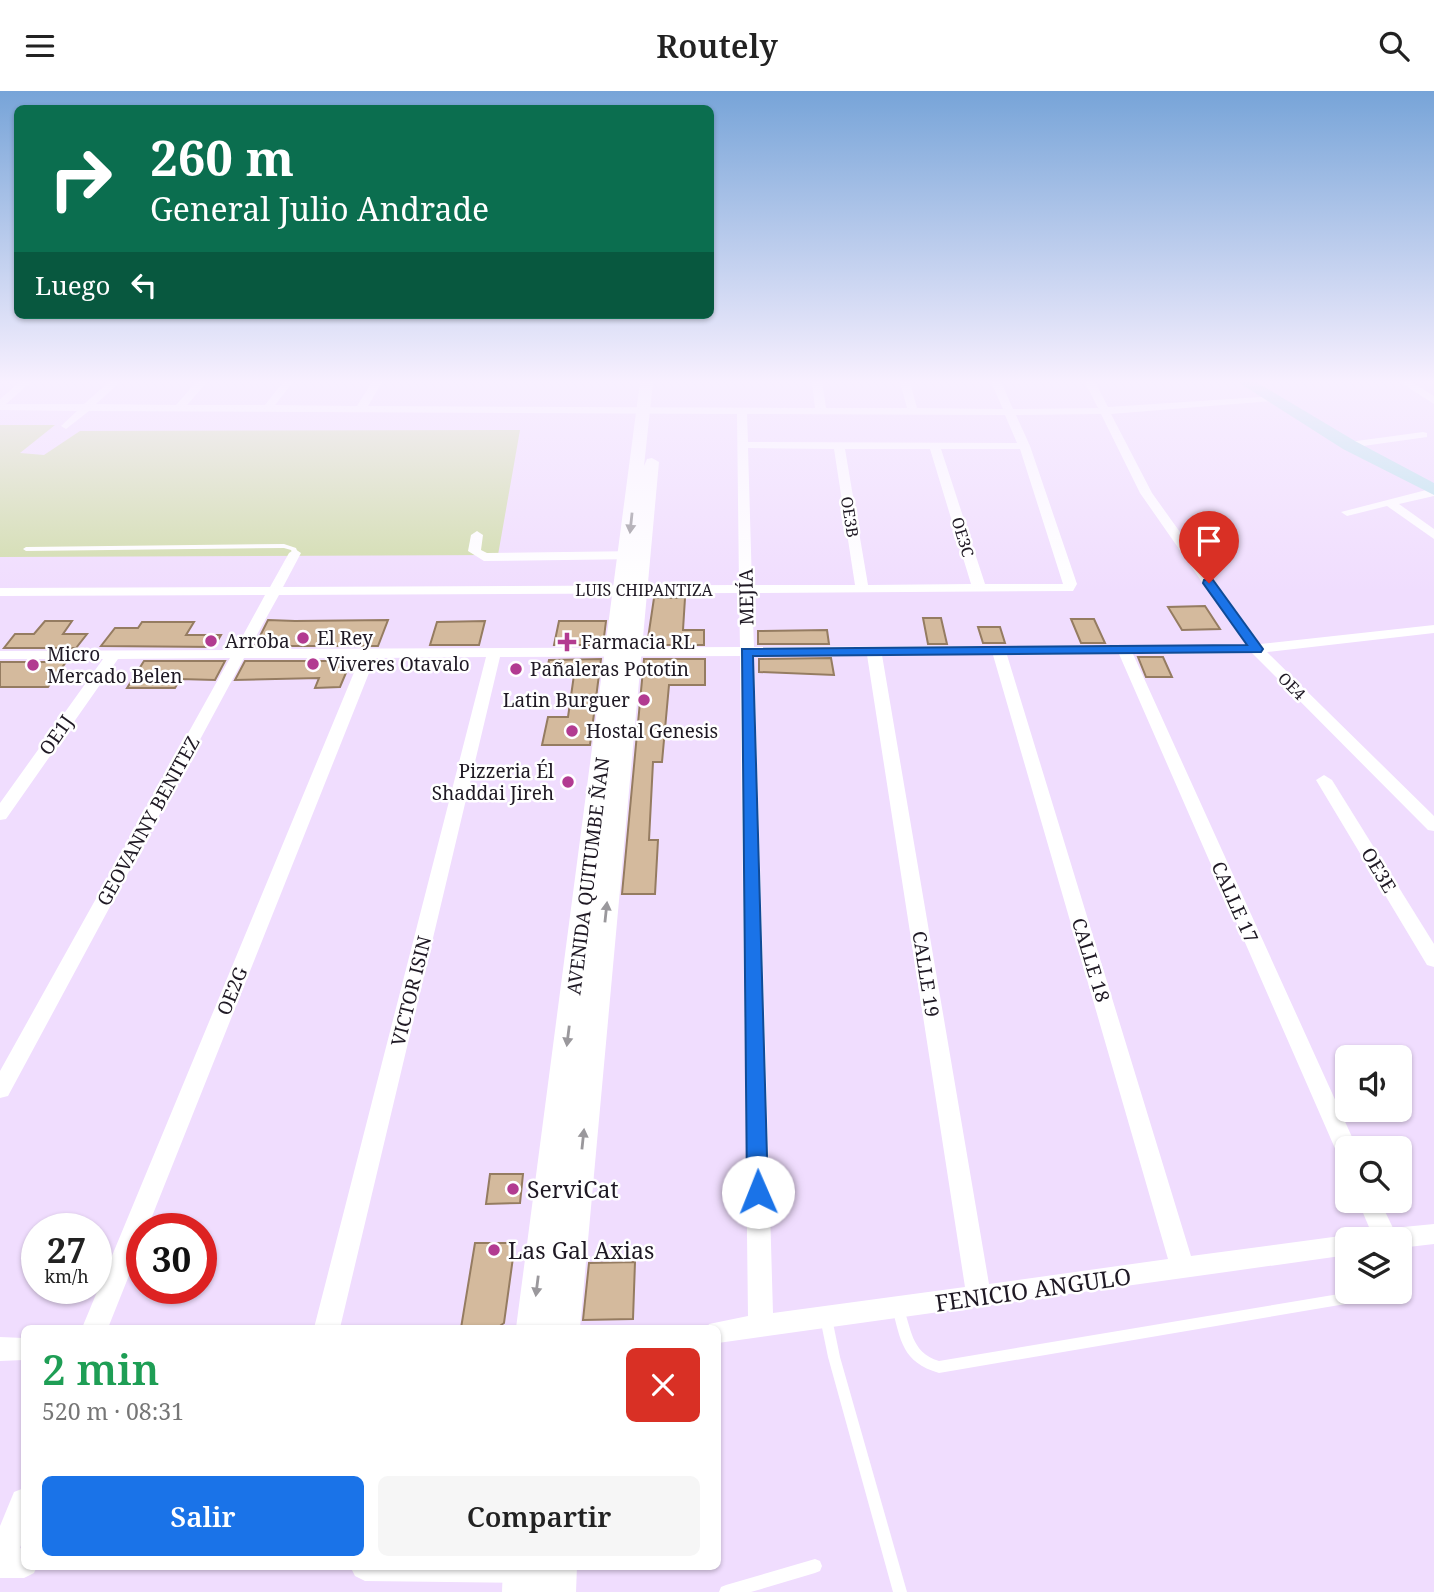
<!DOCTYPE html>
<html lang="es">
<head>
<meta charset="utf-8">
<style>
	body { margin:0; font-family:"Noto Serif",serif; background:#f6f6f6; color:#222; height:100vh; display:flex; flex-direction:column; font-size:26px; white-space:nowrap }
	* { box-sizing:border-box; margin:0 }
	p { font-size:23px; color:#767676 }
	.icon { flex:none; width:38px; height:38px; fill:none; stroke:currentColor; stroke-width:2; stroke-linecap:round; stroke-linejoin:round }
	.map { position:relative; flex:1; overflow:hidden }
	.details { position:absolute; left:21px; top:1234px; width:700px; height:245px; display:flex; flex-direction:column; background:#fff; border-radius:10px; box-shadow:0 2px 5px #0004 }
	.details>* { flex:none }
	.guide { position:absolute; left:14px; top:14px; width:700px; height:214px; border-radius:10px; box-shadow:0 2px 5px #0004; background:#0b6e4f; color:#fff; overflow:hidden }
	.controls { position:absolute; left:1335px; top:954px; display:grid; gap:14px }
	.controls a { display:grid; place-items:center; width:77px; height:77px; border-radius:10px; background:#fff; box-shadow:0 2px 5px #0004; font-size:35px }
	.speed { position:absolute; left:21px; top:1122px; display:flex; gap:14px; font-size:35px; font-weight:700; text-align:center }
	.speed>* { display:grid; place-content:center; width:91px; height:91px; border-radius:50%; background:#fff; box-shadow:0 2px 5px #0004; line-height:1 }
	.speed small { font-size:18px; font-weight:400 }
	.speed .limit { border:10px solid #d22; background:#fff; color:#111 }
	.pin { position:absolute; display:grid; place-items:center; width:60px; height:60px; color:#fff; margin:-72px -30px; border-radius:50% 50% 50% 0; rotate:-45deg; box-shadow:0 0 7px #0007 }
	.pin .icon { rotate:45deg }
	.me { position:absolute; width:77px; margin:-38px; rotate:359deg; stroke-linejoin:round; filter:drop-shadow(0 0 5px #0008) }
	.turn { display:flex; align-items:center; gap:24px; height:147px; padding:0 21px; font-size:32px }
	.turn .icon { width:91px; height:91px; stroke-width:2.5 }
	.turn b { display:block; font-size:49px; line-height:60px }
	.then { display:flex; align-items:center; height:66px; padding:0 21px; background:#0003; gap:14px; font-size:26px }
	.round { display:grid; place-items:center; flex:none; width:74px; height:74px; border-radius:10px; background:#f6f6f6 }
	.overview { display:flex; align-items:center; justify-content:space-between; height:119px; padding:0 21px }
	h1 { font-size:42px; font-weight:600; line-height:52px; color:#1e9e55 }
	.button { display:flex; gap:14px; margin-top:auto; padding:14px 21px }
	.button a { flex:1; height:80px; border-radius:10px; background:#1a73e8; color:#fff; font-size:28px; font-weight:600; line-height:80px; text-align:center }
	.button a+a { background:#f6f6f6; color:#222 }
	header { display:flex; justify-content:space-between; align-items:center; height:91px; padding:0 21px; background:#fff; font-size:32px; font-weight:600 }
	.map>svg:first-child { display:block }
	.green { fill:#d0dcaa }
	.building { fill:#d4ba9d; stroke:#957c61; stroke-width:2 }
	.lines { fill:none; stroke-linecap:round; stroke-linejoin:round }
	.service { fill:#fff; fill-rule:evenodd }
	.minor { fill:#fff; fill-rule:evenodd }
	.tertiary { fill:#fff; fill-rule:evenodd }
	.secondary { fill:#b9e2ec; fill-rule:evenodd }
	.oneway { fill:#9a989c }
	.route { fill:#1a73e8; stroke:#114b97; stroke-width:2 }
	.poi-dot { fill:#b23b91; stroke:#fff; stroke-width:2.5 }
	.labels { text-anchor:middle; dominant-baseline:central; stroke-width:5; stroke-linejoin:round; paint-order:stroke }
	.far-street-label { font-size:16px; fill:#1f1924; stroke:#fff }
	.street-label { font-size:19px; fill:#1f1924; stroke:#fff }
	.poi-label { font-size:19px; fill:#1f1924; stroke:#fff; text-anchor:start }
	.near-poi-label { font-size:23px; fill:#1f1924; stroke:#fff; text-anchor:start }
	.near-street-label { font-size:23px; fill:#1f1924; stroke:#fff }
</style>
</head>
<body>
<header><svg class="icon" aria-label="menu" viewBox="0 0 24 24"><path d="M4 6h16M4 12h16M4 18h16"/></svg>Routely<svg class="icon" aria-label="search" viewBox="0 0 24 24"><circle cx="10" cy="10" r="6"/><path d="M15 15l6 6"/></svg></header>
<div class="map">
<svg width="1434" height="1501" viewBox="0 0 1434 1501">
	<rect width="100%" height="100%" fill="#f0ddfe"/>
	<polygon class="green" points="0,334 55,334 20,362 44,364 80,340 520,339 498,464 0,466"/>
	<g class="building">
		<polygon points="654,507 685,507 683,539 704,539 704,554 647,554"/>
		<polygon points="1205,515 1220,538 1182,539 1168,516"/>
		<polygon points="923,527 941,527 947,553 928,553"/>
		<polygon points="1071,528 1094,528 1105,552 1081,552"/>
		<polygon points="268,529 295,530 388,529 378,555 255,555"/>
		<polygon points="45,530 72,530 63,543 87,543 76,557 4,557 15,543 34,543"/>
		<polygon points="485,530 479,554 430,554 437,531"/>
		<polygon points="559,530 606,530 603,554 554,554"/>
		<polygon points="142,531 194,531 186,544 221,544 214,556 101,555 115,537 138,537"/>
		<polygon points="978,536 1000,536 1005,552 983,552"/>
		<polygon points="827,539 829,553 758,553 758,540"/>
		<polygon points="1138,566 1163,566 1172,586 1146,586"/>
		<polygon points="831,567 834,584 759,581 759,568"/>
		<polygon points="601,568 590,654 542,654 548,626 568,626 574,584 546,584 549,569"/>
		<polygon points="644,568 705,568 705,594 669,594 662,671 653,671 649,749 658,749 655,803 622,803"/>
		<polygon points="144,570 225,570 215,589 180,588 175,597 127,597"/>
		<polygon points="245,570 351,570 340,596 315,597 319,587 235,589"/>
		<polygon points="0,571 66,571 48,596 0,596"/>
		<polygon points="490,1083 523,1083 520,1112 486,1113"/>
		<polygon points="475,1152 515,1152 504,1232 497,1237 461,1237"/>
		<polygon points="635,1171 633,1228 583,1229 589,1172"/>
	</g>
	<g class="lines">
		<g class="service">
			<polygon points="284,453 296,457 298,462 297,463 293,463 291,459 284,457 26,460 23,458 26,456"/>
			<path d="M1357 1200H1380L1381 1203 1379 1207 1375 1208 939 1282C902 1271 901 1250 892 1217L894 1213 898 1211 902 1213C912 1237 910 1261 939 1270Z"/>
			<polygon points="826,1221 830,1223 832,1227 840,1266 907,1501 893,1501 828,1266 820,1227 822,1223"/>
			<polygon points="815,1468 820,1470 822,1475 820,1480 815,1482 751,1501 719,1501 721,1496 726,1494"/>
		</g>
		<g class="minor">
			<path d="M20 291H31L6 313H84L109 291H120L96 313 176 314 196 291H207L187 314H265L283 291H293L275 314 357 315 372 291H382L368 315 815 317 812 291H822L826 317H907L900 291H910L917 317 1003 318 991 291H1001L1013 318 1098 317 1085 291H1095L1108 316 1276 305 1277 307 1272 310 1111 323 1152 402 1260 553 1434 534V542L1267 561 1434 725V740L1428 739 1252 562 1133 563 1357 1057H1348V1071L1340 1068 1337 1062 1119 563 1007 564 1191 1165 1348 1144 1357 1148H1348V1164L718 1252V1237H707L709 1233 748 1225 740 565 500 566 340 1237H314L486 566 375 567 147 1138H142V1152L108 1237H82L360 567H244L8 1005 0 1007V980L230 567 118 568 6 728 0 729V712L103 568H0V560L235 559 265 504 0 505V497L270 496 289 462 295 458 301 462 283 496 739 494 737 323 89 320 66 338 61 335 77 320 0 319V308ZM747 323 1005 324 1017 352 748 351ZM1101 323 1140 402 1246 554 754 556 752 502 1073 500 1077 493 1030 355 1016 324ZM748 357 834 358 855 494H752ZM845 358H930L971 493 868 494ZM941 358H1020L1063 493H985ZM739 502 740 556 249 558 279 504ZM867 564 965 1196 773 1222 754 565ZM882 564H993L1168 1168 989 1193Z"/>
			<polygon points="1400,291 1412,291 1434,305 1434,313"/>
			<polygon points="1423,341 1427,342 1427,346 1349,357 1343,354 1349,351"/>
			<polygon points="1434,397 1434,405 1399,413 1434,438 1434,448 1387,415 1347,425 1341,421"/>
			<polygon points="477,440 483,444 481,459 487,462 641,460 647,464 641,468 484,470 468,460 471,444"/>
			<polygon points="1324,684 1332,689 1434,853 1434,876 1427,874 1316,689"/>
			<polygon points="1358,1110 1380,1110 1393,1137 1434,1133 1434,1153 1400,1157 1400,1148 1374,1148"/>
			<polygon points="0,1246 24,1247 24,1269 0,1270"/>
			<polygon points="24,1397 24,1446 20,1457 24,1458 24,1475 37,1475 34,1482 24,1487 0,1487 0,1435 14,1401"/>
			<polygon points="350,1475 536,1475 537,1477 532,1487 522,1492 365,1490 355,1485"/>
		</g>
		<g class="tertiary">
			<polygon points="640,291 653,291 644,375 647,368 652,367 659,371 580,1237 516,1237"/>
			<polygon points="503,1475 577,1475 576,1501 502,1501"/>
		</g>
		<polygon class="secondary" points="1238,291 1256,291 1355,350 1434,392 1434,404 1343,358"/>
	</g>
	<defs><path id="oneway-solid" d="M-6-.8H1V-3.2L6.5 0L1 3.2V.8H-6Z" transform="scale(1.75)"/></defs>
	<g class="oneway">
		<use href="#oneway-solid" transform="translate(631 432) rotate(96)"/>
		<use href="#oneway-solid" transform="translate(606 821) rotate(-84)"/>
		<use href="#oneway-solid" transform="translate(568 945) rotate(97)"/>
		<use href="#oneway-solid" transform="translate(583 1048) rotate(-84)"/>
		<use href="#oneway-solid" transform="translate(537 1195) rotate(97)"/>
	</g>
	<linearGradient id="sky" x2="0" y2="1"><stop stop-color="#77a4d8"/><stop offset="0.58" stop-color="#f8f0ff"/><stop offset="1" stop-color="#f8f0ff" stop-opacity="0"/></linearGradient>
	<rect width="1434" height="501" fill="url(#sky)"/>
	<polygon class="route" points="1204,489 1213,489 1263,558 1261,561 753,565 768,1101 765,1107 758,1110 750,1107 747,1101 742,558 1247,554 1203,492"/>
	<g class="poi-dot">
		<circle cx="303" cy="547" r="7"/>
		<circle cx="211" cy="550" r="7"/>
		<path d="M563.5 540.5h7v7h7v7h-7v7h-7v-7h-7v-7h7z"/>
		<circle cx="313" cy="573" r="7"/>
		<circle cx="33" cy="574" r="7"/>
		<circle cx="516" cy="578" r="7"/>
		<circle cx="644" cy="609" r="7"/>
		<circle cx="572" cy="640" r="7"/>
		<circle cx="568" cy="691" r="7"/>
		<circle cx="513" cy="1098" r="7"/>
		<circle cx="494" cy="1159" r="7"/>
	</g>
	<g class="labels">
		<g class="far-street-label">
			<text transform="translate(850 426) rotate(81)">OE3B</text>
			<text transform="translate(963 446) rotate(73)">OE3C</text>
			<text x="644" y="499">LUIS CHIPANTIZA</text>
			<text transform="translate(1292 595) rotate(45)">OE4</text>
		</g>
		<g class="street-label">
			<text transform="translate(746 506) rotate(-91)">MEJÍA</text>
			<text transform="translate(56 644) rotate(-55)">OE1J</text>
			<text transform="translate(148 730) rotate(-61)">GEOVANNY BENITEZ</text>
			<text transform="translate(1379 779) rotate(59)">OE3E</text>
			<text transform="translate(588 785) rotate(-83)">AVENIDA QUITUMBE ÑAN</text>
			<text transform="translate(1235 811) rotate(66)">CALLE 17</text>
			<text transform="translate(1091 869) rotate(73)">CALLE 18</text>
			<text transform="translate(926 883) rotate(81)">CALLE 19</text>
			<text transform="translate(232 900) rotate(-68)">OE2G</text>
			<text transform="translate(411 900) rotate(-76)">VICTOR ISIN</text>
		</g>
		<g class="poi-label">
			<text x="317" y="547">El Rey</text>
			<text x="225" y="550">Arroba</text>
			<text x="581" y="551">Farmacia RL</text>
			<text x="47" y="563">Micro<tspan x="47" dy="22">Mercado Belen</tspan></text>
			<text x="327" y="573">Viveres Otavalo</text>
			<text x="530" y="578">Pañaleras Pototin</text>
			<text x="630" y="609" text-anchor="end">Latin Burguer</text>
			<text x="586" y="640">Hostal Genesis</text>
			<text x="554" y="680" text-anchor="end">Pizzeria Él<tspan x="554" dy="22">Shaddai Jireh</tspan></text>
		</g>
		<g class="near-poi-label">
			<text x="527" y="1098">ServiCat</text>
			<text x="508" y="1159">Las Gal Axias</text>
		</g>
		<g class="near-street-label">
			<text transform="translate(1033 1198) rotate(-8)">FENICIO ANGULO</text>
		</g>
	</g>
</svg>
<div class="controls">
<a><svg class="icon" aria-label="sound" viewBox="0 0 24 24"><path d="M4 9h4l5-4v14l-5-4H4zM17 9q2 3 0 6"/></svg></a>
<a><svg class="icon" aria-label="search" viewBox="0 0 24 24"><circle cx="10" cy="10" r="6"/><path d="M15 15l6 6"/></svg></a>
<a><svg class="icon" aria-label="layers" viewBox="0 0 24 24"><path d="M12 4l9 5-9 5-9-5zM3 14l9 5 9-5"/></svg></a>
</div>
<div class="speed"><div>27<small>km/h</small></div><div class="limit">30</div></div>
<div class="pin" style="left:1209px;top:492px;background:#d93025"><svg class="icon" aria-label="arrive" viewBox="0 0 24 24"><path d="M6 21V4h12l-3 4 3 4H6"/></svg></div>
<svg class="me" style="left:758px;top:1101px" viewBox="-20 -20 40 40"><circle r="19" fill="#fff"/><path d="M0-13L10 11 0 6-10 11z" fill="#1a73e8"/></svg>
<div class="guide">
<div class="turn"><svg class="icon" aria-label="right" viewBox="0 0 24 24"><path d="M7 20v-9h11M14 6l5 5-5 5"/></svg><div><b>260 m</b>General Julio Andrade</div></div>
<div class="then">Luego<svg class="icon" aria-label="left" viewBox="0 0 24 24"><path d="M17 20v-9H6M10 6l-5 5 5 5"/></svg></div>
</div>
<section class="details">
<div class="overview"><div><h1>2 min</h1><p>520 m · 08:31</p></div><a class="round" style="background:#d93025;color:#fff"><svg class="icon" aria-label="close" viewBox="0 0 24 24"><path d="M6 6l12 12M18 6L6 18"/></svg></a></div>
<div class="button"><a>Salir</a><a>Compartir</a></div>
</section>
</div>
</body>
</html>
